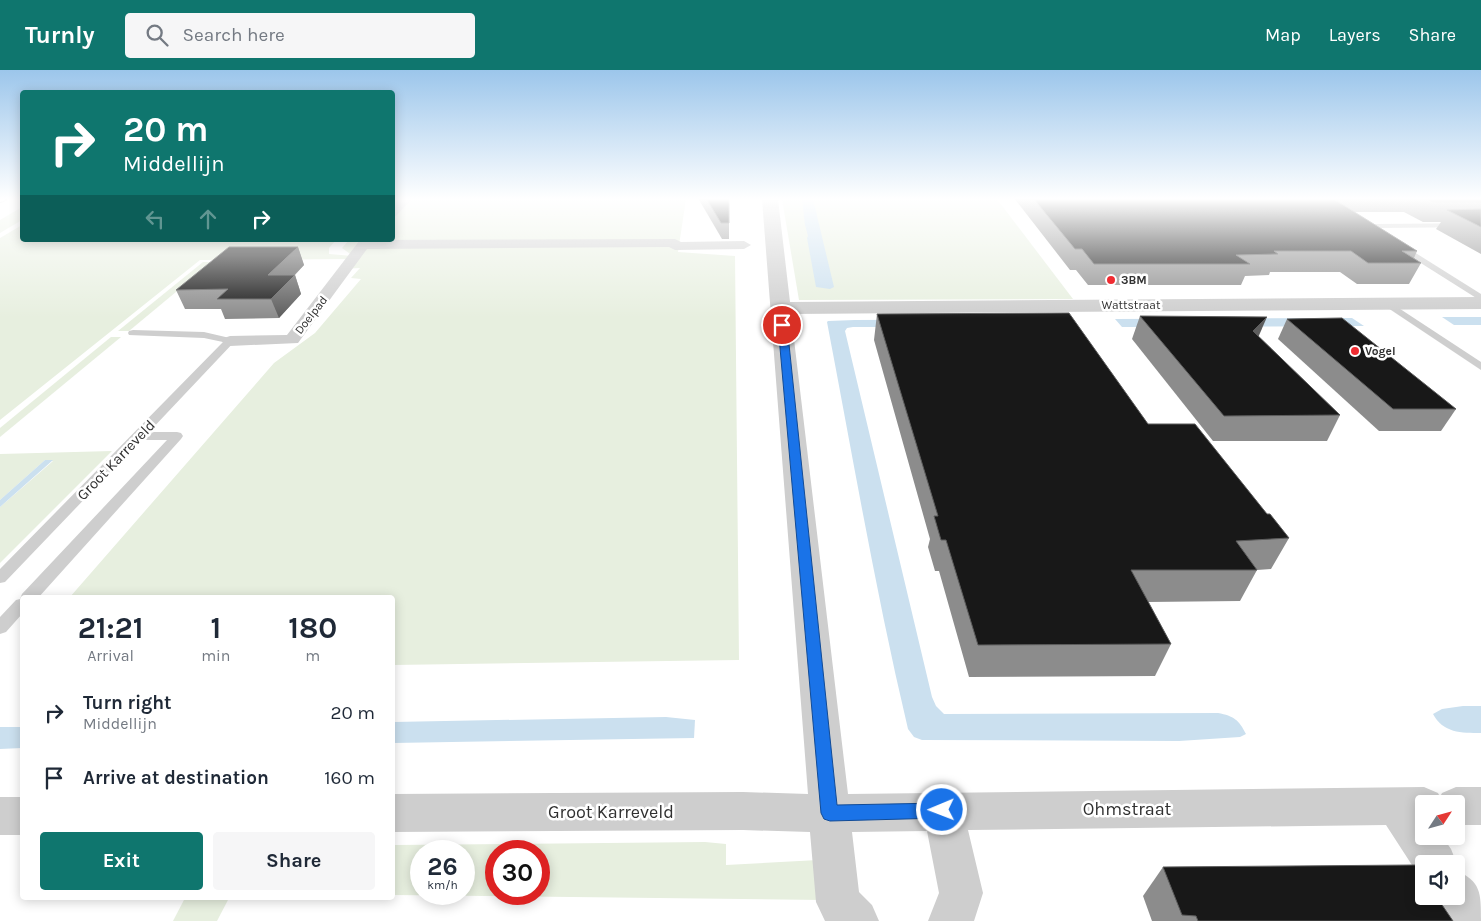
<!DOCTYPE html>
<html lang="en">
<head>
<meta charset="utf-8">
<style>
	body { margin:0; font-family:Karla,sans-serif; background:#f6f6f7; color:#1f2937; height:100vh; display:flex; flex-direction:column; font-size:19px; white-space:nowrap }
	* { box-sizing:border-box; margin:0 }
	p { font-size:16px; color:#747a83 }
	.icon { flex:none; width:28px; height:28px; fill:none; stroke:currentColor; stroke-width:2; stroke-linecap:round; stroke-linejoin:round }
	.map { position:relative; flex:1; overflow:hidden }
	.sheet { position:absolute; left:20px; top:525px; width:375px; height:305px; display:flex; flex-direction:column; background:#fff; border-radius:5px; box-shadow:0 2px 12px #0003 }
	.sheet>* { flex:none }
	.banner { position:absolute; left:20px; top:20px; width:375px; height:152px; border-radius:5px; box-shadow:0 2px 12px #0003; background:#0f766e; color:#fff; overflow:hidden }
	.needle { width:32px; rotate:54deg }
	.controls { position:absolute; left:1415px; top:725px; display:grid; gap:10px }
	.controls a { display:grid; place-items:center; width:50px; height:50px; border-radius:5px; background:#fff; box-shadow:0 2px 12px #0003; font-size:25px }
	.speed { position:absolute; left:410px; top:770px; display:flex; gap:10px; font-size:25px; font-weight:700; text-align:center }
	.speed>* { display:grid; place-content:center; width:65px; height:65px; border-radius:50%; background:#fff; box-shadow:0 2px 12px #0003; line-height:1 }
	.speed small { font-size:12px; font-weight:400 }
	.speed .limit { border:8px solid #d22; background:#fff; color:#111 }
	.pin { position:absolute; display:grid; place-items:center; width:42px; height:42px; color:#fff; margin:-21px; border:2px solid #fff; border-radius:50%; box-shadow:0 1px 5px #0007 }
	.me { position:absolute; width:55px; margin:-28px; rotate:269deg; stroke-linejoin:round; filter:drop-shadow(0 0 4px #0008) }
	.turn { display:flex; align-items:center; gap:18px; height:105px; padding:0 20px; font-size:22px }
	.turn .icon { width:65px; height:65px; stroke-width:2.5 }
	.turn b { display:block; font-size:35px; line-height:42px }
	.lanes { display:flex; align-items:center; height:48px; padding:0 20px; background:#0003; justify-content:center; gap:25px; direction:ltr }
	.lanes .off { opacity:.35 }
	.eta { display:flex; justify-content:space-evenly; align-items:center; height:85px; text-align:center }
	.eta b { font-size:30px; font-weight:700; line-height:35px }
	.action { display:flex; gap:10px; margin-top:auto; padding:10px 20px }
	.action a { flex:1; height:58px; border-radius:5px; background:#0f766e; color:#fff; font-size:20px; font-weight:700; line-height:58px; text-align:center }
	.action a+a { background:#f6f6f7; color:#1f2937 }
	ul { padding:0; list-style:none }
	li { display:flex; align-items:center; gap:15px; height:65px; padding:0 20px }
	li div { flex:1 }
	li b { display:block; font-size:19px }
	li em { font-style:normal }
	header { display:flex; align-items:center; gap:30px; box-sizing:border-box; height:70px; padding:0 25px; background:#0f766e; color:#fff }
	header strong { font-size:24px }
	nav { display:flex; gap:28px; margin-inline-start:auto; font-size:18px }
	.search { width:350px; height:45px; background:#f6f6f7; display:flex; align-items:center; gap:12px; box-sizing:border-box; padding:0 18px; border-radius:5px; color:#747a83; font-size:19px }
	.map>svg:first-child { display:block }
	.green { fill:#e7efdf; fill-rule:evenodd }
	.water { fill:#cbe0ef }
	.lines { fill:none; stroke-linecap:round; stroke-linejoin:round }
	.service { fill:#cecece; fill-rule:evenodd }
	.pedestrian { fill:#cecece; fill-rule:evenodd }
	.minor { fill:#cecece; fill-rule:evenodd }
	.rail-casing { stroke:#868686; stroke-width:4 }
	.rail { stroke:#fff; stroke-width:2.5; stroke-dasharray:7; stroke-linecap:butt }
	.wall { fill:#8c8c8c }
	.shaded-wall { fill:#5d5d5d }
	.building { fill:#181818; stroke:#5d5d5d }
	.route { fill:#1a73e8; stroke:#114b97 }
	.poi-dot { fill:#f02c32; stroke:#fff; stroke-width:2 }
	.labels { text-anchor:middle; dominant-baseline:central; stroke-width:5; stroke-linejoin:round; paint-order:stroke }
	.far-poi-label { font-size:12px; font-weight:bold; fill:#313131; stroke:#fff; text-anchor:start }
	.far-street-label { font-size:12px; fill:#313131; stroke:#fff }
	.street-label { font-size:15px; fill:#313131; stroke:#fff }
	.near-street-label { font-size:18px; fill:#313131; stroke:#fff }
</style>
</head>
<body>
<header>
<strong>Turnly</strong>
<div class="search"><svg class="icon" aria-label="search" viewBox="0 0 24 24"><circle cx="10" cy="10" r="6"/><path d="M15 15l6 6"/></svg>Search here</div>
<nav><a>Map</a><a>Layers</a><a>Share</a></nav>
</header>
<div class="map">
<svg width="1481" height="851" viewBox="0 0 1481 851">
	<rect width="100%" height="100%" fill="#fff"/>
	<g class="green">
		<polygon points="393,129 686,129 678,182 735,186 739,590 393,595 392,528 70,527 274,293 315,263 361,209 351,208 360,198 340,199 347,189 200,190 0,350 0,168 22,155 22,170 336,170 329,178 329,184 353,186 342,178 349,170 392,170"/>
		<polygon points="782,129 997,129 1073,229 799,230"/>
		<polygon points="22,137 22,150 0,163 0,150"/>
		<polygon points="203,192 212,192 129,261 118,261"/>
		<polygon points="111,267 121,267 0,367 0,358"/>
		<polygon points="112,381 0,493 0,437 53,391 45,390 0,430 0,384"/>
		<path d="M705 772 726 774V795L818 790 824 830 393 825V775ZM421 781H464V824H421ZM496 781H539V824H496Z"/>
		<polygon points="185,828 229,828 217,851 173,851"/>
	</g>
	<g class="water">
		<polygon points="802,129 813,129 834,217 830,219 816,217 807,168 808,166 805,155"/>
		<polygon points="1442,247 1481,247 1481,255 1454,255"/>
		<polygon points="1352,248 1364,256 1122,257 1115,249"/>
		<path d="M1048 249 974 257H853L847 258 845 261 932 627 936 636 944 644 1218 643C1234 646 1239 650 1246 664L1240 667 1179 671 922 670 914 667 908 659C876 524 853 388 827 252L828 251 855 250Z"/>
		<polygon points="45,390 53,390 0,437 0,430"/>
		<path d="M1463 636H1481V663C1461 663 1443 663 1433 644L1442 639Z"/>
		<polygon points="666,647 695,650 694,668 393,673 393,652"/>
		<polygon points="0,657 22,657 22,678 0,679"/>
	</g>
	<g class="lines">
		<g class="service">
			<polygon points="1481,153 1481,157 1380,158 1379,160 1481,224 1481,231 1370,161 1374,154 1377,154"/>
			<polygon points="1388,231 1481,292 1481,300 1385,236 1385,232"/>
			<polygon points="133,260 204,262 234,269 235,271 149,362 177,362 181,363 183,366 181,369 38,528 22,528 22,544 6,562 0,564 0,547 16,530 20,529 22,524 167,370 141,370 5,512 0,513 0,499 223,272 204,268 129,265 128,263 129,261"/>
		</g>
		<g class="pedestrian">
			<polygon points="400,129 412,129 396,146 392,147 392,136"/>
			<polygon points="675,169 681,172 744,171 751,175 744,179 675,180 669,177 367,179 298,273 230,276 224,274 222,271 224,268 230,266 287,265 360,170"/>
		</g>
		<g class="minor">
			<polygon points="762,129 778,129 790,232 1481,227 1481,239 791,244 848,724 1424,717 1438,723 1440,727 1442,723 1456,717 1481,717 1481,755 1456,755 1456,734 1424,734 1424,766 1442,766 1451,779 1457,794 1456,797 1456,794 1424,794 1424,810 1421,809 1386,755 968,760 983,823 974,851 928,851 939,823 927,761 852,762 859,822 872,835 879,851 825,851 816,832 810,762 743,760 392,762 392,724 743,722 808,724"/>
			<rect x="0" y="727" width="22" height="38"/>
			<path d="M1456 800C1481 812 1481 822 1481 851H1449L1436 826H1456Z"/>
		</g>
		<g class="rail-casing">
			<polyline id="rail" points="0,131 5,129"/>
		</g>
		<use href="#rail" class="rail"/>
	</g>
	<g class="wall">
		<polygon points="698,128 729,128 729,169 722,169"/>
		<polygon points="1014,128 1481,128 1481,184 1436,159 1441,152 1423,152 1404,142 1354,142 1417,181 1414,188 1421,193 1409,214 1357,214 1340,202 1270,202 1269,205 1245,206 1241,215 1088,215 1076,200 1070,200"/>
		<polygon points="298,177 304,195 295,205 301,224 279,248 225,249 221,239 185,239 176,220"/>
		<polygon points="877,244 1148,354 1267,444 1289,468 1271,499 1257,500 1240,531 1148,532 1171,574 1155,606 969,607 939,501 935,501 928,477 930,469 874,270"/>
		<polygon points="1140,246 1340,345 1327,371 1213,371 1132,269"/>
		<polygon points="1287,249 1456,339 1441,361 1379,361 1278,269"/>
		<polygon points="1163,797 1453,851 1152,851 1143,826"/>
	</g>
	<g class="shaded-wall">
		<polygon points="298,177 304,195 276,224 268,205"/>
		<polygon points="295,205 301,224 279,248 271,229"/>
		<polygon points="1267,247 1257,270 1253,261"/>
	</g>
	<g class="building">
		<polygon points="706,128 729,128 729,153 721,153"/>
		<polygon points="1033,128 1332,128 1417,181 1402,181 1421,193 1368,193 1351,181 1274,181 1278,184 1236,185 1250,194 1094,194 1082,179 1075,179"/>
		<polygon points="1425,128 1481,128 1481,132 1433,132"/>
		<polygon points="1481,139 1481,157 1447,140"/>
		<polygon points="229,177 298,177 268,205 295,205 271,229 217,229 228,219 176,220"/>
		<polygon points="1069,243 1148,354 1195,354 1267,444 1270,444 1289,468 1236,471 1257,500 1131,500 1171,574 978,575 946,470 941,470 934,446 938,446 877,244"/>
		<polygon points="1140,246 1267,247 1253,261 1340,345 1224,346"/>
		<polygon points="1342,248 1456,339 1393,339 1287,249"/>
		<polygon points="1415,795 1424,807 1424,826 1436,826 1453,851 1198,851 1196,846 1182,845 1163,797"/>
	</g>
	<linearGradient id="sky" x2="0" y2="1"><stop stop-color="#9cc6eb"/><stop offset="0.52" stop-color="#fff"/><stop offset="1" stop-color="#fff" stop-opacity="0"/></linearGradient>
	<rect width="1481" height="248" fill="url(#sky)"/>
	<polygon class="route" points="782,253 787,255 837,735 942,733 948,735 951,740 948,746 942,748 830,751 824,749 821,743 778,255"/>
	<g class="poi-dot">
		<circle cx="1111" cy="210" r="5"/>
		<circle cx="1355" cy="281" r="5"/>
	</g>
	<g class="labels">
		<g class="far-poi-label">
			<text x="1121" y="210">3BM</text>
			<text x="1365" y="281">Vogel</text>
		</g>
		<g class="far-street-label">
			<text x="1131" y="235">Wattstraat</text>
			<text transform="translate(311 245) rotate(-52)">Doelpad</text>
		</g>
		<g class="street-label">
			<text transform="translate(116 390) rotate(-46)">Groot Karreveld</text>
		</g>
		<g class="near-street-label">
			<text x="1127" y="739">Ohmstraat</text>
			<text x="611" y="742">Groot Karreveld</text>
		</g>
	</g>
</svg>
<div class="controls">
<a><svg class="needle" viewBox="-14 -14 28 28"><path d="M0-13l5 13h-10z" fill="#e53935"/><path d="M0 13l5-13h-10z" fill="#747a83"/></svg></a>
<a><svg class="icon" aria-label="sound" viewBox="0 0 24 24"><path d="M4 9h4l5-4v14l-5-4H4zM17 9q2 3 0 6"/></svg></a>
</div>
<div class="speed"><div>26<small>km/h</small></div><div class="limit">30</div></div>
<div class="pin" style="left:782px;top:255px;background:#d93025"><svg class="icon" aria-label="arrive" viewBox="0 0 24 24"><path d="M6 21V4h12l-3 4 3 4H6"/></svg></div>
<svg class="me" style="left:942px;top:740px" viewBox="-20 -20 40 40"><circle r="17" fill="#1a73e8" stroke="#fff" stroke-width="3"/><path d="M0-11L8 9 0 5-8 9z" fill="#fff"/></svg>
<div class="banner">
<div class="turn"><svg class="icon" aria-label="right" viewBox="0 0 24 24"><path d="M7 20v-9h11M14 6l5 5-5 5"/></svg><div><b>20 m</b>Middellijn</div></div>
<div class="lanes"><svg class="icon off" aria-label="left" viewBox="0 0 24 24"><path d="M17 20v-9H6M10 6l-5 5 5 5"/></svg><svg class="icon off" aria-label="ahead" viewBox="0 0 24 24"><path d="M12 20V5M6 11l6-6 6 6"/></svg><svg class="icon" aria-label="right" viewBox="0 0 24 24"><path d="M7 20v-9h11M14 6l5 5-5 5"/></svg></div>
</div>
<section class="sheet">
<div class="eta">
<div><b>21:21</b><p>Arrival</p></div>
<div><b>1</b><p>min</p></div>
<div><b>180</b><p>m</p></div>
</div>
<ul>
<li><svg class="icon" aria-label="right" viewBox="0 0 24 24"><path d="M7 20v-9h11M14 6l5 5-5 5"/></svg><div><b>Turn right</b><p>Middellijn</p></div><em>20 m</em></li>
<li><svg class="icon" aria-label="arrive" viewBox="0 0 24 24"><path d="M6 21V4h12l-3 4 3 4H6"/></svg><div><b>Arrive at destination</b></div><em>160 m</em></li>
</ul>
<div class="action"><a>Exit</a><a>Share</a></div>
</section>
</div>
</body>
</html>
